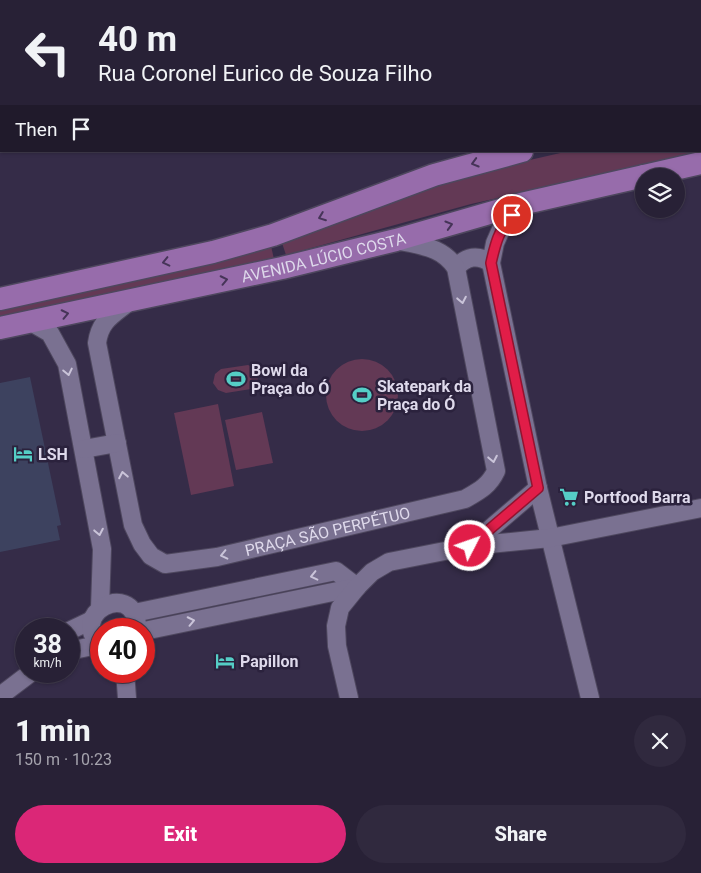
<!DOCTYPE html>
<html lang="en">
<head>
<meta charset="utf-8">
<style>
	body { margin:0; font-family:Roboto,sans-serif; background:#30293e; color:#f1f3f6; height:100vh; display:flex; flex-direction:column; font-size:19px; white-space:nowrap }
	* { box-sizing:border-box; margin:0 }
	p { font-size:16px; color:#a5a3ad }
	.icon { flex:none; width:28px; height:28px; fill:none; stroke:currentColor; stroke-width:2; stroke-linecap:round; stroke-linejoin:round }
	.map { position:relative; height:698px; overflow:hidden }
	.side { display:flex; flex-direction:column; background:#282136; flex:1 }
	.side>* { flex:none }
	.hud { position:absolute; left:0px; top:0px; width:701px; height:152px; box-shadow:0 1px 4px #0004,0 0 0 1px #443e51; background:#282136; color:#f1f3f6; overflow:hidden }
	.fabs { position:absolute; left:635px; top:168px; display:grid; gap:10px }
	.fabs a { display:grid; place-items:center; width:50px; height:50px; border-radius:50%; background:#282136; box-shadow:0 1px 4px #0004,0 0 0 1px #443e51; font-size:25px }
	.speed { position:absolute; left:15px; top:618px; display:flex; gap:10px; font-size:25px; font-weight:700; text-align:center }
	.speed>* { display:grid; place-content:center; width:65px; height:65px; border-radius:50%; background:#282136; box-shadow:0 1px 4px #0004,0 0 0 1px #443e51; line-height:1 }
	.speed small { font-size:12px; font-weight:400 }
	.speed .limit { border:8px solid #d22; background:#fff; color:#111 }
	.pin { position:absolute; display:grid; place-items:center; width:42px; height:42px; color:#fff; margin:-21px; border:2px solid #fff; border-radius:50%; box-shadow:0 1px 5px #0007 }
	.me { position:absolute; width:55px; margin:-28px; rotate:49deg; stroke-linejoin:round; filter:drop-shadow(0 0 4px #0008) }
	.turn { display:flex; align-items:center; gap:18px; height:105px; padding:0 15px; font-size:22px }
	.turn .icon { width:65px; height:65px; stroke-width:2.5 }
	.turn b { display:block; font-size:35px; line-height:42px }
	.then { display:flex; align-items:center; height:48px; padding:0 15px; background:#0003; gap:10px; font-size:19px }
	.round { display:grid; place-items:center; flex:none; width:52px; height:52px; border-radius:26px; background:#30293e }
	.overview { display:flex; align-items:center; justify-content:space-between; height:85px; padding:0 15px }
	h1 { font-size:30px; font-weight:800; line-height:38px }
	.button { display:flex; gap:10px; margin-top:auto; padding:10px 15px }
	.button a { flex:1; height:58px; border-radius:30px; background:#db2777; color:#fff; font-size:20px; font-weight:800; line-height:58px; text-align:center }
	.button a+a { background:#30293e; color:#f1f3f6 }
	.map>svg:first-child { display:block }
	.green { fill:#633955 }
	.water { fill:#001739; stroke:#43516e }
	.building { fill:#3d425f }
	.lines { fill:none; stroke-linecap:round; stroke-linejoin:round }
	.minor-casing { stroke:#4e475e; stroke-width:20 }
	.major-casing { stroke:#4e475e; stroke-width:25 }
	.minor { stroke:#7a7191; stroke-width:18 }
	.major { stroke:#976cab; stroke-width:22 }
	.oneway { stroke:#463458 }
	.oneway2 { stroke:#cac4d9 }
	.route-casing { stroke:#92132f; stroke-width:12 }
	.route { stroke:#e11d48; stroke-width:9 }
	.labels { text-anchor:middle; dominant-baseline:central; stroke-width:5; stroke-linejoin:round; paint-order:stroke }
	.street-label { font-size:16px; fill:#ded9eb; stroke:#2b223d }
	.poi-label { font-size:16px; font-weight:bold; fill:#ded9eb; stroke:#2b223d; text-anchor:start }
</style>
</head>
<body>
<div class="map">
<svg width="701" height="698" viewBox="0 0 701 698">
	<rect width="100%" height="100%" fill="#352c48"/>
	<g class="green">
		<polygon points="569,151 695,151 696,154 471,204 286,255 282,243 412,193 490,169"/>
		<polygon points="271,246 274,259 0,318 0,309"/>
		<circle cx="362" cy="395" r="36"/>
		<path d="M248 365C257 369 259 374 257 383L251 389 226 393 218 390 213 383 215 374 221 369Z"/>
		<polygon points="218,404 234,486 191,495 174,413"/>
		<polygon points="262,412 273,463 236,470 225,420"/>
	</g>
	<polygon class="water" points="0,0 370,0 1,1 0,78"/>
	<polygon class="building" points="30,377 61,525 57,526 60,540 0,552 0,383"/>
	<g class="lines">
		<g class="minor-casing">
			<g id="minor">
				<polyline points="521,204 503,225 495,243 491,263 538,488 590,698"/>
				<path d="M456 268C466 256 478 254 491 263"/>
				<path id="s1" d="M130 301C113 315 100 320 97 343L133 525 142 544 151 556 165 564 217 557 465 499C479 491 489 486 496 471L456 268C442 246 420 246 397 240"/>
				<polyline points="31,322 50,333 67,364 102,549 100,608"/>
				<polyline points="84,449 117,443"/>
				<polyline points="470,546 538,488"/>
				<polyline points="134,613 336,571 357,587"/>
				<polyline points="69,631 92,620"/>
				<polyline points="144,631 357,587"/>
				<path d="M101 644C67 616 131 579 137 624"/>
				<polyline points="69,651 88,647 99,642"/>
				<polyline points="125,671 127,698"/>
				<polyline points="0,696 33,671"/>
				<polyline points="349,698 337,646 336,626 340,608 357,587 372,572 389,562 470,546 550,538 701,508"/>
			</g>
		</g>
		<g class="major-casing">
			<g id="major">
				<polyline points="700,112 701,112"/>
				<polyline points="644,176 701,163"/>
				<polyline points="0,299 213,252 273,235 434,175 522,151"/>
				<path id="s2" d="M0 328 282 268 396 240 521 204 644 176"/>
			</g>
		</g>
		<use href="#minor" class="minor"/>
		<use href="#major" class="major"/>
	</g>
	<defs><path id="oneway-chevron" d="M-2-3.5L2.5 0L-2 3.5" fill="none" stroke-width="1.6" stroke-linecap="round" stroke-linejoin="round" transform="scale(1.25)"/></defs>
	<g class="oneway">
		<use href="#oneway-chevron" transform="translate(475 163) rotate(164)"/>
		<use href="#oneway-chevron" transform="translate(322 217) rotate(159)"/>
		<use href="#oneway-chevron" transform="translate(449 225) rotate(-16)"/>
		<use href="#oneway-chevron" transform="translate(166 262) rotate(167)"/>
		<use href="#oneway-chevron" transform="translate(224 280) rotate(-12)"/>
		<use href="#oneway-chevron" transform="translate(65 314) rotate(-12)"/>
	</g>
	<g class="oneway2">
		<use href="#oneway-chevron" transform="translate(462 300) rotate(79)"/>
		<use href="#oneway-chevron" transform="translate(68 372) rotate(78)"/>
		<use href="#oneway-chevron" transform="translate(493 459) rotate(79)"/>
		<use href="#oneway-chevron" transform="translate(123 475) rotate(-101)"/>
		<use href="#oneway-chevron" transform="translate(99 532) rotate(79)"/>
		<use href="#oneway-chevron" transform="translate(224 555) rotate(167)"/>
		<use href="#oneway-chevron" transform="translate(314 576) rotate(167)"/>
		<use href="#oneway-chevron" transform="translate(191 621) rotate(-12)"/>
	</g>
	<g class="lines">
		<g class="route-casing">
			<path id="route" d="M470 546 538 488 491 263C495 245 499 229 512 215"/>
		</g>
		<use href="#route" class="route"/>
	</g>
	<defs>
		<g id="stadium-bare" transform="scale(1.5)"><path d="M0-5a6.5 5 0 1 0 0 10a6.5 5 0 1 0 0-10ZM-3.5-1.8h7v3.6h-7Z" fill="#55cec6" stroke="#2b223d" stroke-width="2.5" paint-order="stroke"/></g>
		<g id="hotel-bare" transform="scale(1.5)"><path d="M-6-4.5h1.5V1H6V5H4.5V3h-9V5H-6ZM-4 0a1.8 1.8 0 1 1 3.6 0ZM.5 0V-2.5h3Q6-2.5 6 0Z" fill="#55cec6" stroke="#2b223d" stroke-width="2.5" paint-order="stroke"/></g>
		<g id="supermarket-bare" transform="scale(1.5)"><path d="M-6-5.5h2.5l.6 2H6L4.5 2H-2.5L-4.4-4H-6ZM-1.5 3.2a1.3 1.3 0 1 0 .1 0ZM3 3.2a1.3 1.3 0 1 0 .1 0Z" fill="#55cec6" stroke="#2b223d" stroke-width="2.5" paint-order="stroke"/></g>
	</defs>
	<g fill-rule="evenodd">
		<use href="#stadium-bare" x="236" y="379"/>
		<use href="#stadium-bare" x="362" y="395"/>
		<use href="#hotel-bare" x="23" y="454"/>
		<use href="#supermarket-bare" x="569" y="497"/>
		<use href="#hotel-bare" x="225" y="661"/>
	</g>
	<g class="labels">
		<g class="street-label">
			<text stroke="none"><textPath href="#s2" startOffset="331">AVENIDA LÚCIO COSTA</textPath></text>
			<text stroke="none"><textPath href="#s1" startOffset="459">PRAÇA SÃO PERPÉTUO</textPath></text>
		</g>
		<g class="poi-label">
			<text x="251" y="370">Bowl da<tspan x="251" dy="18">Praça do Ó</tspan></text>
			<text x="377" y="386">Skatepark da<tspan x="377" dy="18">Praça do Ó</tspan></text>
			<text x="38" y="454">LSH</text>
			<text x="584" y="497">Portfood Barra</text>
			<text x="240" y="661">Papillon</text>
		</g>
	</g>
</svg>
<div class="fabs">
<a><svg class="icon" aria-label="layers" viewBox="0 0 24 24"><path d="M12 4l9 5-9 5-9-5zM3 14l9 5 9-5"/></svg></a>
</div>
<div class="speed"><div>38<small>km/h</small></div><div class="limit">40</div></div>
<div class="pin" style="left:512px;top:215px;background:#d93025"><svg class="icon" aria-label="arrive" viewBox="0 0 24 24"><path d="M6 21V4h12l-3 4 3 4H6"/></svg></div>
<svg class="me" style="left:470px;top:546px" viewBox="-20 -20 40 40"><circle r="17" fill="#e11d48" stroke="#fff" stroke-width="3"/><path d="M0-11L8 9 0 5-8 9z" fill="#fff"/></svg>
<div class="hud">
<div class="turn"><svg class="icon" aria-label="left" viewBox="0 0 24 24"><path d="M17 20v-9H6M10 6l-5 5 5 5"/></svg><div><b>40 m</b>Rua Coronel Eurico de Souza Filho</div></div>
<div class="then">Then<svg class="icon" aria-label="arrive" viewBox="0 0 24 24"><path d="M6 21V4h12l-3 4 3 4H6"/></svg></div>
</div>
</div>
<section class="side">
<div class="overview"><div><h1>1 min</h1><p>150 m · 10:23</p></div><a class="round"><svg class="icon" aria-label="close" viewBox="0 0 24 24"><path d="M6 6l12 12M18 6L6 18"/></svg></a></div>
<div class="button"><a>Exit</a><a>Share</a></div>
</section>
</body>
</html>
